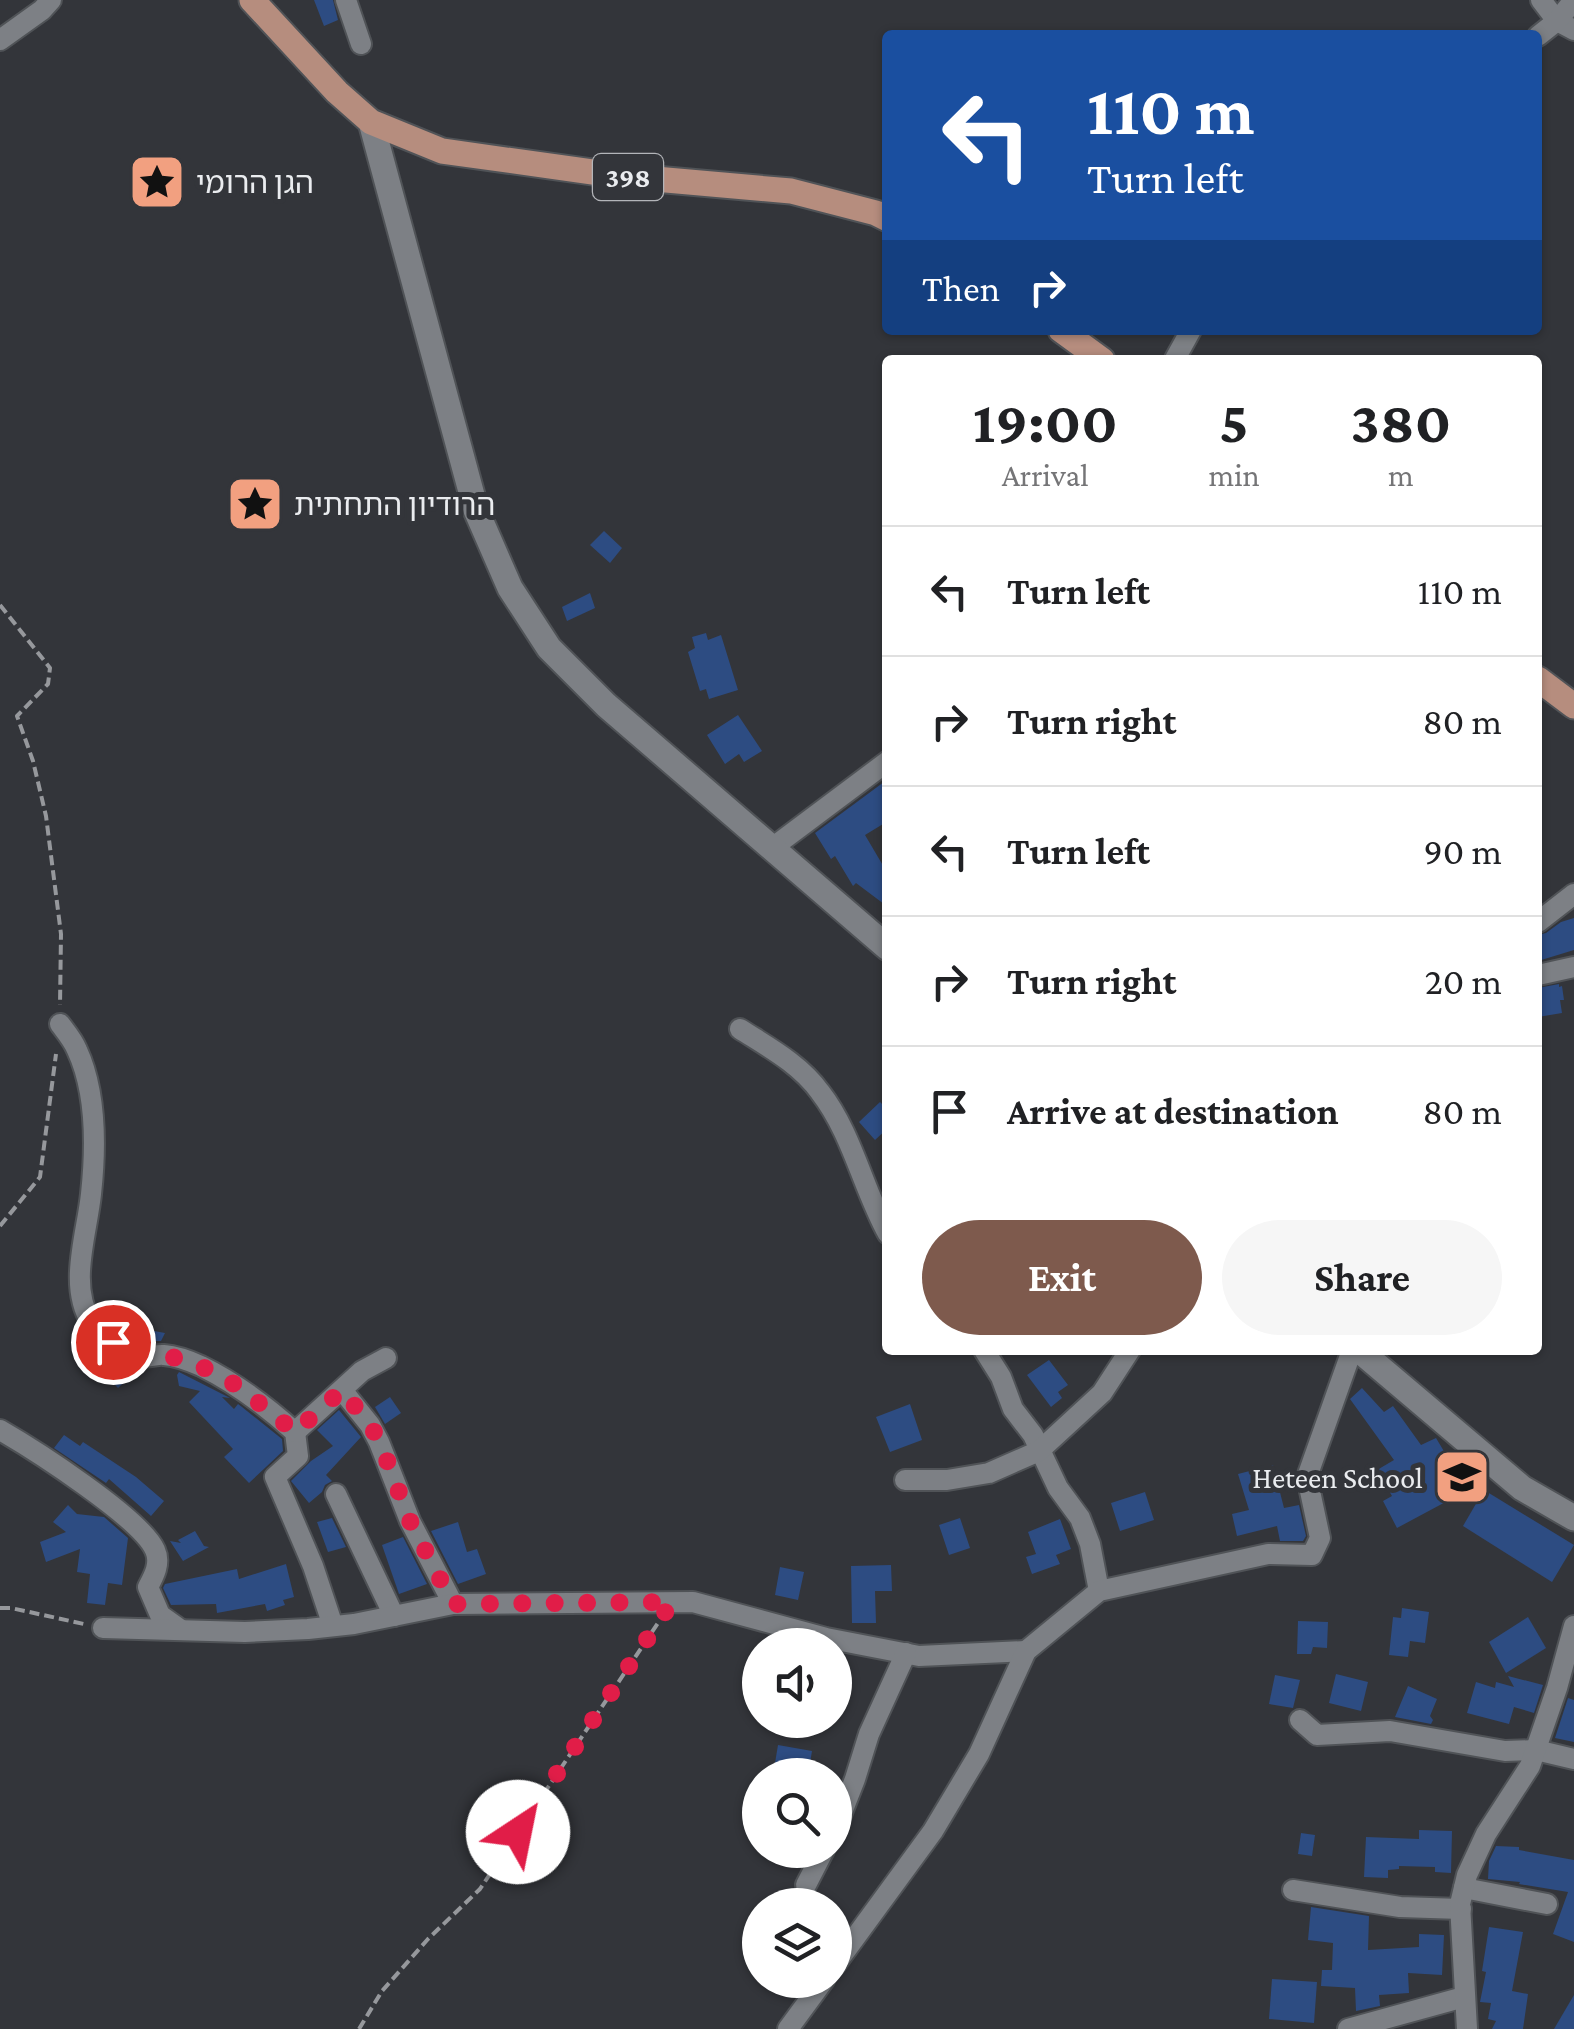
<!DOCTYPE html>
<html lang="en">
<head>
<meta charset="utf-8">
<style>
	body { margin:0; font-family:"Crimson Pro","Noto Sans Hebrew",serif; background:#f6f6f6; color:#202124; height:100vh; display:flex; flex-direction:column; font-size:38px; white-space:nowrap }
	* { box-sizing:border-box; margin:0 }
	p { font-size:32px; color:#757577 }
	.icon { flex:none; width:55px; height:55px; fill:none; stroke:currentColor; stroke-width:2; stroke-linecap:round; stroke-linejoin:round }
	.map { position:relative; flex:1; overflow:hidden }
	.side { position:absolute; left:882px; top:355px; width:660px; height:1000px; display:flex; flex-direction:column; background:#fff; border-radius:10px; box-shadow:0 2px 8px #0004 }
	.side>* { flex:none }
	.top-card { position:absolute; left:882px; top:30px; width:660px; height:305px; border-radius:10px; box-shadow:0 2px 8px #0004; background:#1a4fa0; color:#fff; overflow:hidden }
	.buttons { position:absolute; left:742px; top:1628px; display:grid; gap:20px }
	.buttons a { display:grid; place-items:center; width:110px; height:110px; border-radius:50%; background:#fff; box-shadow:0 2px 8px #0004; font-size:50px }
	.pin { position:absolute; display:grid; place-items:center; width:85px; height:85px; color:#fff; margin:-42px; border:5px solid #fff; border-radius:50%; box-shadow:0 2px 10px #0007 }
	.me { position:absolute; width:110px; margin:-55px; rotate:34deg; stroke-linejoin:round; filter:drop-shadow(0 0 8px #0008) }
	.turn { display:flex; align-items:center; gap:35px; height:210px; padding:0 40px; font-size:45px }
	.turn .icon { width:130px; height:130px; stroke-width:2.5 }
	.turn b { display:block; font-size:70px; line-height:85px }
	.then { display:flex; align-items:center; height:95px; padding:0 40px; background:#0003; gap:20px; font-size:38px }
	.eta { display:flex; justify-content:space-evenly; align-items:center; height:170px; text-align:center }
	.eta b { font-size:60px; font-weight:700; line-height:70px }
	.primary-button { display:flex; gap:20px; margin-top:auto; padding:20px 40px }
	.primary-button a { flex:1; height:115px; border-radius:60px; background:#7e5a4d; color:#fff; font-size:40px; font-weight:700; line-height:115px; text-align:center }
	.primary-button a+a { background:#f6f6f6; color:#202124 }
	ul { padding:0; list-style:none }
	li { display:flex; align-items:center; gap:30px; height:130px; padding:0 40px; border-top:2px solid #e0e0e0 }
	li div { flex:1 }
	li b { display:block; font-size:38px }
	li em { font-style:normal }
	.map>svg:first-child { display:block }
	.building { fill:#2d4c82 }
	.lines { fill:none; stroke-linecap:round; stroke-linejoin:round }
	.minor-casing { stroke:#505357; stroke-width:24 }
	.tertiary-casing { stroke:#505357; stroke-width:29 }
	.primary-casing { stroke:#505357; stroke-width:29 }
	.path { stroke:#96989c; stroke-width:4; stroke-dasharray:10 5; stroke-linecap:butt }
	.minor { stroke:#7d8085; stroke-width:20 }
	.tertiary { stroke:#7d8085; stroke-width:25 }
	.primary { stroke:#b68d7e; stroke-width:25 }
	.route { stroke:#e11d48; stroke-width:18; stroke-dasharray:0 32.4 }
	.labels { text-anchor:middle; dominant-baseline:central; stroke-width:10; stroke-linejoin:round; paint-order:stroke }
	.shield { fill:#33353a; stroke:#b3b5b9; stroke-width:2.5 }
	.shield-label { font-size:28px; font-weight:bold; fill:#eaecef }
	.poi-label { font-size:30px; fill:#eaecef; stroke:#33353a; text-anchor:start }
</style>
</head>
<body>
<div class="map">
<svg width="1574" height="2029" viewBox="0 0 1574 2029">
	<rect width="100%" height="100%" fill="#33353a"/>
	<g class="building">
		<polygon points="314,0 333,0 338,20 324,26"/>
		<polygon points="604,531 622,548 610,563 590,545"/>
		<polygon points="590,593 595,608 567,621 562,607"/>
		<polygon points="706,633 708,640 721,635 738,690 709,699 706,689 700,691 688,652 695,648 692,637"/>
		<polygon points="738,715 762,751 744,762 739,754 725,764 707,735"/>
		<polygon points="888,779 888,821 865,835 888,874 888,907 856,883 853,886 835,856 831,859 815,833"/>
		<polygon points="1574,918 1574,950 1538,961 1538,935 1546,933 1561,922"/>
		<polygon points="1559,984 1559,987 1562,986 1564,1000 1560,1000 1562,1013 1538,1017 1538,988"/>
		<polygon points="880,1102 888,1110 888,1128 875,1140 859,1122"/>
		<polygon points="131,1321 149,1330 165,1333 161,1341 141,1341 124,1332"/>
		<polygon points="1049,1360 1068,1385 1058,1392 1062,1398 1051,1407 1027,1375"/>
		<polygon points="116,1364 132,1375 118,1388 104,1373"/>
		<polygon points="179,1372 230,1398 222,1397 234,1409 238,1404 242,1407 282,1439 283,1451 249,1483 224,1457 233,1449 189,1402 200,1391 179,1386 177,1375"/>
		<polygon points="1362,1388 1384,1412 1393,1406 1421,1445 1436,1438 1445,1453 1449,1450 1465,1479 1447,1490 1453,1498 1397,1528 1383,1501 1392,1496 1377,1470 1394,1460 1350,1399"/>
		<polygon points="390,1397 401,1413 385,1424 375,1407"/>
		<polygon points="910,1404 922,1440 890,1452 876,1417"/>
		<polygon points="339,1410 361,1437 326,1475 332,1481 325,1485 322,1492 309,1503 291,1481 311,1461 333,1446 317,1430"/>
		<polygon points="64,1435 80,1446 83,1442 136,1477 164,1501 151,1516 109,1479 106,1483 54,1448"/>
		<polygon points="1273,1465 1284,1508 1299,1505 1306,1536 1303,1541 1280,1541 1277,1526 1237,1536 1232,1514 1249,1510 1238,1474"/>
		<polygon points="1484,1490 1574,1545 1552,1582 1463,1526"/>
		<polygon points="1145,1492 1154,1520 1120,1531 1111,1503"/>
		<polygon points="68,1505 77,1514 104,1517 128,1538 122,1585 108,1583 105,1605 87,1603 90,1574 77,1572 80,1549 46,1562 40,1542 66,1532 53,1522"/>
		<polygon points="332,1518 346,1547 328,1552 317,1522"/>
		<polygon points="960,1518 970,1548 949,1555 939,1525"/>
		<polygon points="1060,1519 1071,1549 1056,1555 1060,1564 1032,1574 1026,1557 1036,1554 1028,1532"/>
		<polygon points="458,1522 467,1552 477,1549 486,1574 458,1584 431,1531"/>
		<polygon points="195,1531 204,1546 209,1547 183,1561 170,1541 181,1543 178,1540"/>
		<polygon points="403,1537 427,1584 399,1594 382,1545"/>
		<polygon points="286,1564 294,1597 283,1600 285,1605 267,1611 265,1604 217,1613 216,1604 171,1605 163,1588 165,1584 237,1569 239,1579"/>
		<polygon points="891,1565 892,1591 875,1591 876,1623 852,1623 851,1566"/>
		<polygon points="780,1567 804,1572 798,1600 775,1595"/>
		<polygon points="1402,1608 1429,1612 1425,1643 1410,1641 1408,1657 1389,1655 1393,1617 1401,1618"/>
		<polygon points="1528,1617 1546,1648 1506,1673 1489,1642"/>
		<polygon points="1298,1621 1328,1622 1327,1648 1313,1647 1311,1654 1297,1654"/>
		<polygon points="1336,1674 1368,1682 1361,1711 1329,1703"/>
		<polygon points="1275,1675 1300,1680 1293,1708 1269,1704"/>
		<polygon points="1508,1676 1543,1685 1534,1713 1514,1707 1509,1724 1467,1713 1476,1682 1495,1688 1496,1682 1514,1687"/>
		<polygon points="1408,1686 1437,1699 1430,1716 1433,1720 1431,1724 1395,1717"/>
		<polygon points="1568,1698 1574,1700 1574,1742 1555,1738"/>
		<polygon points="778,1745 812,1751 808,1775 773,1775"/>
		<polygon points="1419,1830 1452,1831 1451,1873 1435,1872 1435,1867 1399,1866 1399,1869 1388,1870 1388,1878 1364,1877 1366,1837 1419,1839"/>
		<polygon points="1301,1833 1315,1835 1312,1856 1298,1854"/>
		<polygon points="1496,1846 1519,1847 1519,1850 1574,1860 1574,1942 1553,1934 1568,1892 1519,1884 1520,1882 1488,1879 1489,1861"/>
		<polygon points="1311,1907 1369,1916 1368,1950 1419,1947 1419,1934 1444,1935 1442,1975 1408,1973 1409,1993 1379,1995 1380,2006 1356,2011 1355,1988 1321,1986 1322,1970 1332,1970 1333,1943 1308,1940"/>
		<polygon points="1489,1927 1523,1932 1512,1991 1528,1994 1523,2029 1492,2029 1496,2021 1488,2019 1491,2003 1480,2002 1486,1972 1482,1971"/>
		<polygon points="1272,1979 1317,1982 1314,2023 1269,2019"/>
		<polygon points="1574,1995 1574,2029 1554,2029"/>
	</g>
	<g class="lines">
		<g class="minor-casing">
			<g id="minor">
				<polyline points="346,0 361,44"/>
				<polyline points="1541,0 1557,21 1574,30"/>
				<polyline points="1538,36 1557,21 1574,0"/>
				<polyline points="0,40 42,10 51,0"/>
				<polyline points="1175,359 1191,330"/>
				<polyline points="772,848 888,761"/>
				<polyline points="1538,922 1574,894"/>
				<polyline points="1538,975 1574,967"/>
				<path d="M60 1024C66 1032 73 1040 77 1050 97 1093 96 1148 91 1194 87 1234 68 1285 91 1322 98 1334 128 1353 142 1356 149 1358 157 1354 164 1355 177 1356 190 1361 201 1366 236 1383 266 1406 295 1432L298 1456 275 1477 313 1566 333 1626"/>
				<path d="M740 1029C768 1047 800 1064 820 1092 852 1133 863 1189 888 1234"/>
				<polyline points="984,1350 1001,1377 1013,1409 1033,1435 1058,1488 1080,1518 1090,1544 1099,1591"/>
				<polyline points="342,1390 370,1425 379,1442 410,1521 453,1604"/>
				<path d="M0 1430C33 1449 141 1518 155 1550 161 1563 154 1576 148 1587L160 1615 181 1630"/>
				<polyline points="295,1432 362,1371 386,1358"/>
				<polyline points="905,1480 947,1480 989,1473 1039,1451 1102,1393 1130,1350"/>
				<polyline points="336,1494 394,1616"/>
				<polyline points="103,1628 245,1632 308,1629 354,1624 453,1604 693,1602 826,1638 919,1656 1026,1651"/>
				<polyline points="1300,1720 1317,1735 1390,1731 1505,1751 1536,1750 1574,1759"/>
				<polyline points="835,1830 855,1779 869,1734 906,1653"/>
				<polyline points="806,1885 824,1850"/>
				<polyline points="1464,1888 1547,1904"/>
				<polyline points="1293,1890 1400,1907 1461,1909"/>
				<polyline points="835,1965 933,1831 979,1754 1026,1651 1099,1591 1268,1554 1312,1555 1320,1538 1307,1477 1352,1350"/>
				<polyline points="788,2029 824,1980"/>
				<polyline points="1348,2029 1464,1997"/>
				<polyline points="1467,2029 1460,1904 1467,1875 1486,1834 1530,1766 1557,1688 1574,1626"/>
			</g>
		</g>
		<g class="tertiary-casing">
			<g id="tertiary">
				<polyline points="371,122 476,510 510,588 549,648 606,705 888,948"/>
				<polyline points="1359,1350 1522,1488 1574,1518"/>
			</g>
		</g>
		<g class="primary-casing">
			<g id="primary">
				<polyline points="252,0 337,92 371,122 442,151 621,176 791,191 876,213 888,219"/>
				<polyline points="1061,330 1102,360"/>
				<polyline points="1538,679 1574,706"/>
			</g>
		</g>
		<g class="path">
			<polyline points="0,605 50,668 48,684 17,716 33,761 46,816 61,934 60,1005"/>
			<polyline points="0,1226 40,1177 56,1054"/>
			<polyline points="0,1608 11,1608 84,1624"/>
			<polyline points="359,2029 382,1991 428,1939 480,1889 658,1623"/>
		</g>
		<use href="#minor" class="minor"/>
		<use href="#tertiary" class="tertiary"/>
		<use href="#primary" class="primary"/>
	</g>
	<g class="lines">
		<polyline class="route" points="113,1342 143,1356 162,1354 199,1365 238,1386 295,1432 342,1390 370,1425 380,1442 410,1521 453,1604 672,1602 518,1832"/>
	</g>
	<defs>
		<g id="sight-square" transform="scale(2.875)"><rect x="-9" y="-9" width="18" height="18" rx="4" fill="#f2a080" stroke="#33353a"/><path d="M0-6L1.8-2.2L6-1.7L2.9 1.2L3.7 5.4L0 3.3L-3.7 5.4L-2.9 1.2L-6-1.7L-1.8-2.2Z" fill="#111"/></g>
		<g id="school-square" transform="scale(2.875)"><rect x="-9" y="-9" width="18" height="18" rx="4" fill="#f2a080" stroke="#33353a"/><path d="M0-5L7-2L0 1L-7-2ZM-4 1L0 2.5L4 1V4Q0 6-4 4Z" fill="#111"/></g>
	</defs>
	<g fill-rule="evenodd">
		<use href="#sight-square" x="157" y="182"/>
		<use href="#sight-square" x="255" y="504"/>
		<use href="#school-square" x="1462" y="1477"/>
	</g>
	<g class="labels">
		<rect class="shield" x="593" y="154" width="70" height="46" rx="8"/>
		<g class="shield-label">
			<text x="628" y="177">398</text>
		</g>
		<g class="poi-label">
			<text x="196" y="182">הגן הרומי</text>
			<text x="294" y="504">הרודיון התחתית</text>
			<text x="1423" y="1477" text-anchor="end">Heteen School</text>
		</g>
	</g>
</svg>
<div class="buttons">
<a><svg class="icon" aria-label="sound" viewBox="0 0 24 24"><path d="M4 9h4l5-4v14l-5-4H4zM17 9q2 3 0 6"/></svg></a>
<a><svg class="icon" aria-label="search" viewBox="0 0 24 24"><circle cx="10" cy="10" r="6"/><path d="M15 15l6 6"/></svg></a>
<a><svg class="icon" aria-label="layers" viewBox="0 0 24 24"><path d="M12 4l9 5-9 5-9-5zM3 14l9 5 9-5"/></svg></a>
</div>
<div class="pin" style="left:113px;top:1342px;background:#d93025"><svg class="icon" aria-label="arrive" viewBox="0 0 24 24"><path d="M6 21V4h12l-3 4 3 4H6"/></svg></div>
<svg class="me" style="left:518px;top:1832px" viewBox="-20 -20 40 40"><circle r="19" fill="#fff"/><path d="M0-13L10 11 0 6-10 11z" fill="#e11d48"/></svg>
<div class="top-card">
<div class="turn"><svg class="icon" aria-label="left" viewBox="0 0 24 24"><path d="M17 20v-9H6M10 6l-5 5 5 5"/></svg><div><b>110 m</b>Turn left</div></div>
<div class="then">Then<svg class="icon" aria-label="right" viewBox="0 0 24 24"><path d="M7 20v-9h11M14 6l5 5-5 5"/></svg></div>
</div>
<section class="side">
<div class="eta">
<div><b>19:00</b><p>Arrival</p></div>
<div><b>5</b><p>min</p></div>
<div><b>380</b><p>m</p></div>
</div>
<ul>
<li><svg class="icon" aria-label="left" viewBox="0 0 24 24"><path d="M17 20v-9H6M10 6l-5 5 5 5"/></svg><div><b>Turn left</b></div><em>110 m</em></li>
<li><svg class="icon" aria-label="right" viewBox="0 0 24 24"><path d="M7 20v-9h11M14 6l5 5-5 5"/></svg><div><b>Turn right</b></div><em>80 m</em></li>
<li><svg class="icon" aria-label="left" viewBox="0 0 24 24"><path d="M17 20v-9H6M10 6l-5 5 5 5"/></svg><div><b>Turn left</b></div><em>90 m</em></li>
<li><svg class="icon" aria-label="right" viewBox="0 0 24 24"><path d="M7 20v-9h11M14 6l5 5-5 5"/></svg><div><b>Turn right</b></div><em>20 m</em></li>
<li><svg class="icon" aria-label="arrive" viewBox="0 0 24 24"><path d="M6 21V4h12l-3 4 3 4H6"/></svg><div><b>Arrive at destination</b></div><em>80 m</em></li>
</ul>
<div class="primary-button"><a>Exit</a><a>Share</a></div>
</section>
</div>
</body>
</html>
